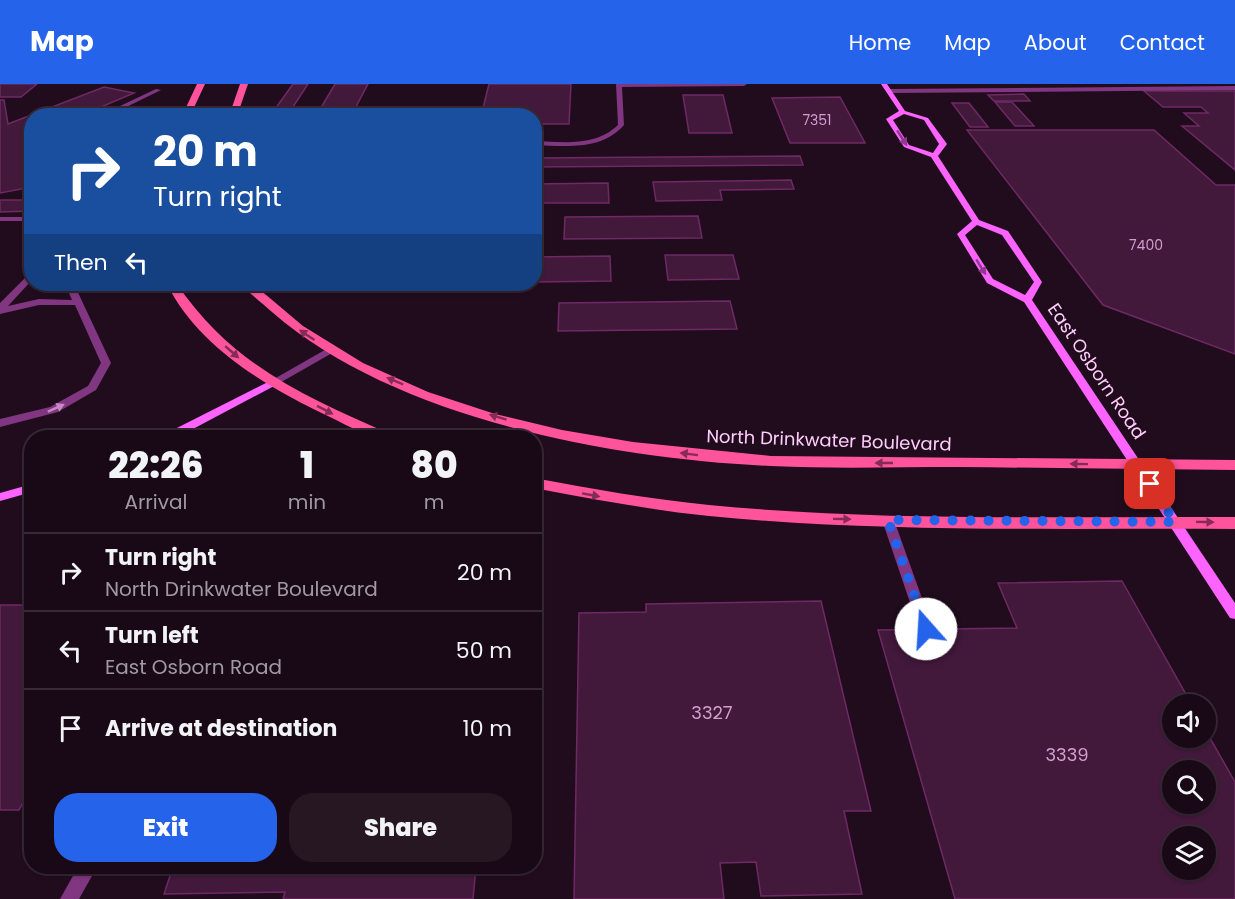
<!DOCTYPE html>
<html lang="en">
<head>
<meta charset="utf-8">
<style>
	body { margin:0; font-family:Poppins,sans-serif; background:#261723; color:#f1f3f6; height:100vh; display:flex; flex-direction:column; font-size:22px; white-space:nowrap }
	* { box-sizing:border-box; margin:0 }
	p { font-size:20px; color:#9f9aa1 }
	.icon { flex:none; width:33px; height:33px; fill:none; stroke:currentColor; stroke-width:2; stroke-linecap:round; stroke-linejoin:round }
	.map { position:relative; flex:1; overflow:hidden }
	.panel { position:absolute; left:24px; top:346px; width:518px; height:444px; display:flex; flex-direction:column; background:#190916; border-radius:24px; box-shadow:0 2px 4px #0004,0 0 0 2px #372a35 }
	.panel>* { flex:none }
	.guide { position:absolute; left:24px; top:24px; width:518px; height:183px; border-radius:24px; box-shadow:0 2px 4px #0004,0 0 0 2px #372a35; background:#1a4fa0; color:#fff; overflow:hidden }
	.tools { position:absolute; left:1162px; top:610px; display:grid; gap:12px }
	.tools a { display:grid; place-items:center; width:54px; height:54px; border-radius:50%; background:#190916; box-shadow:0 2px 4px #0004,0 0 0 2px #372a35; font-size:30px }
	.pin { position:absolute; display:grid; place-items:center; width:51px; height:51px; color:#fff; margin:-26px; border-radius:12px; box-shadow:0 3px 9px #0006 }
	.me { position:absolute; width:66px; margin:-33px; rotate:341deg; stroke-linejoin:round; filter:drop-shadow(0 0 4px #0008) }
	.turn { display:flex; align-items:center; gap:21px; height:126px; padding:0 30px; font-size:27px }
	.turn .icon { width:78px; height:78px; stroke-width:2.5 }
	.turn b { display:block; font-size:42px; line-height:51px }
	.then { display:flex; align-items:center; height:57px; padding:0 30px; background:#0003; gap:12px; font-size:22px }
	.eta { display:flex; justify-content:space-evenly; align-items:center; height:102px; text-align:center }
	.eta b { font-size:36px; font-weight:800; line-height:42px }
	.primary-button { display:flex; gap:12px; margin-top:auto; padding:12px 30px }
	.primary-button a { flex:1; height:69px; border-radius:24px; background:#2563eb; color:#fff; font-size:24px; font-weight:800; line-height:69px; text-align:center }
	.primary-button a+a { background:#261723; color:#f1f3f6 }
	ul { padding:0; list-style:none }
	li { display:flex; align-items:center; gap:18px; height:78px; padding:0 30px; border-top:2px solid #372a35 }
	li div { flex:1 }
	li b { display:block; font-size:22px }
	li em { font-style:normal }
	header { display:flex; align-items:center; gap:36px; box-sizing:border-box; height:84px; padding:0 30px; background:#2563eb; color:#fff }
	header strong { font-size:28px }
	nav { display:flex; gap:33px; margin-inline-start:auto; font-size:21px }
	.map>svg:first-child { display:block }
	.building { fill:#42183b; stroke:#6f2964; stroke-width:1.5; fill-rule:evenodd }
	.lines { fill:none; stroke-linecap:round; stroke-linejoin:round }
	.lane { fill:#803681; fill-rule:evenodd }
	.street { fill:#803681; fill-rule:evenodd }
	.secondary { fill:#fc63ff; fill-rule:evenodd }
	.primary { fill:#ff539b; fill-rule:evenodd }
	.oneway { fill:#8e388e }
	.oneway2 { fill:#852c56 }
	.oneway3 { fill:#c688c5 }
	.route { stroke:#2563eb; stroke-width:10; stroke-dasharray:0 18 }
	.labels { text-anchor:middle; dominant-baseline:central; stroke-width:4.5; stroke-linejoin:round; paint-order:stroke }
	.far-number-label { font-size:14px; fill:#d09fcc }
	.street-label { font-size:18px; fill:#ffccfc; stroke:#210c1e }
	.near-number-label { font-size:18px; fill:#d09fcc }
</style>
</head>
<body>
<header>
<strong>Map</strong>
<nav><a>Home</a><a>Map</a><a>About</a><a>Contact</a></nav>
</header>
<div class="map">
<svg width="1235" height="815" viewBox="0 0 1235 815">
	<rect width="100%" height="100%" fill="#210c1e"/>
	<g class="building">
		<polygon points="0,0 37,0 21,13 0,13"/>
		<polygon points="293,0 308,0 287,32 270,32"/>
		<polygon points="335,0 368,0 351,32 316,32"/>
		<polygon points="489,0 571,0 569,40 534,40 534,32 481,32"/>
		<polygon points="104,3 134,9 80,32 32,32 32,58 24,64 32,103 0,109 0,16 4,16 8,40"/>
		<polygon points="1144,7 1235,7 1235,86 1182,42 1199,42 1184,29 1208,29 1201,23 1163,23"/>
		<polygon points="1024,10 1030,17 994,17 988,11"/>
		<polygon points="683,11 723,11 732,49 689,49"/>
		<polygon points="840,13 865,59 790,59 772,14"/>
		<polygon points="995,18 1012,18 1034,42 1015,42"/>
		<polygon points="952,19 969,19 988,43 970,43"/>
		<polygon points="967,46 1154,46 1216,101 1235,101 1235,270 1103,221"/>
		<polygon points="800,72 803,81 534,83 534,74"/>
		<polygon points="791,96 794,105 720,106 722,116 656,117 653,98"/>
		<polygon points="608,99 609,119 534,119 534,100"/>
		<polygon points="0,116 32,116 32,127 0,128"/>
		<polygon points="698,132 702,154 564,155 565,133"/>
		<polygon points="665,171 733,171 739,195 668,196"/>
		<polygon points="610,172 611,197 534,198 534,173"/>
		<polygon points="730,217 737,245 558,247 559,219"/>
		<path d="M1122 497 1192 621H1173V654H1206V647L1235 698V815H955L878 546 1017 544 998 499ZM1173 687H1206V720H1173ZM1173 753H1206V786H1173Z"/>
		<polygon points="821,517 871,727 844,727 862,810 761,812 756,778 720,779 724,815 574,815 579,529 646,528 646,520"/>
		<polygon points="0,521 32,521 32,701 19,726 0,726"/>
		<polygon points="173,783 476,783 473,815 283,815 285,808 164,810"/>
	</g>
	<g class="lines">
		<g class="lane">
			<polygon points="1235,2 1235,6 889,9 886,7 889,5"/>
			<polygon points="156,5 161,6 108,32 99,32"/>
			<rect x="0" y="133" width="32" height="4"/>
			<polygon points="32,187 32,196 8,222 39,215 72,216 65,200 74,200 111,279 96,306 58,328 0,343 0,335 50,323 88,302 101,279 75,221 39,221 0,230 0,219"/>
			<polygon points="888,432 894,436 933,545 931,549 926,551 921,549 919,545 882,436"/>
			<polygon points="78,783 97,783 79,815 60,815"/>
		</g>
		<g class="street">
			<path d="M616 0H747L744 2 622 3 624 41C601 67 566 62 534 61V57C563 58 595 63 618 41Z"/>
			<polygon points="330,263 335,266 334,268 276,301 268,301 267,299"/>
		</g>
		<g class="secondary">
			<path d="M881 0H887L905 27 928 34 947 60 938 72 979 136 1008 147 1042 198 1032 216 1235 519V535L1230 534 1024 218 987 199 957 150 972 137 931 73 904 63 886 35 899 27ZM904 30 924 36 939 60 933 69 909 61 893 36ZM977 141 1002 151 1034 198 1025 211 993 195 965 151Z"/>
			<polygon points="272,296 276,297 277,299 276,301 176,354 161,354 163,351"/>
			<polygon points="32,400 32,408 0,417 0,409"/>
		</g>
		<g class="primary">
			<polygon points="197,0 205,0 190,32 182,32"/>
			<polygon points="240,0 248,0 237,32 229,32"/>
			<path d="M167 200H177C232 281 305 313 392 351L394 354C369 354 352 344 330 333 268 304 198 263 167 200Z"/>
			<path d="M241 200H253L303 242 363 279 428 308 495 330 562 346 633 358 771 372 1235 376V386C1143 385 1051 384 959 383 897 383 834 385 771 382 612 375 395 335 272 228 262 219 250 210 241 200Z"/>
			<path d="M534 394C592 405 650 415 709 421 884 438 1060 432 1235 433V445C1060 444 884 449 709 432 650 426 592 415 534 404Z"/>
		</g>
	</g>
	<defs><path id="oneway-solid" d="M-6-.8H1V-3.2L6.5 0L1 3.2V.8H-6Z" transform="scale(1.5)"/></defs>
	<g class="oneway">
		<use href="#oneway-solid" transform="translate(902 54) rotate(57)"/>
		<use href="#oneway-solid" transform="translate(981 183) rotate(58)"/>
	</g>
	<g class="oneway2">
		<use href="#oneway-solid" transform="translate(307 251) rotate(-146)"/>
		<use href="#oneway-solid" transform="translate(232 268) rotate(41)"/>
		<use href="#oneway-solid" transform="translate(395 297) rotate(-157)"/>
		<use href="#oneway-solid" transform="translate(325 326) rotate(27)"/>
		<use href="#oneway-solid" transform="translate(498 333) rotate(-163)"/>
		<use href="#oneway-solid" transform="translate(689 370) rotate(-173)"/>
		<use href="#oneway-solid" transform="translate(884 379) rotate(-180)"/>
		<use href="#oneway-solid" transform="translate(1079 380) rotate(-179)"/>
		<use href="#oneway-solid" transform="translate(591 411) rotate(10)"/>
		<use href="#oneway-solid" transform="translate(842 435) rotate(1)"/>
		<use href="#oneway-solid" transform="translate(1205 438) rotate(1)"/>
	</g>
	<use class="oneway3" href="#oneway-solid" transform="translate(56 324) rotate(-24)"/>
	<g class="lines">
		<polyline class="route" points="926,545 888,436 1175,438 1150,400"/>
	</g>
	<g class="labels">
		<g class="far-number-label">
			<text x="817" y="36">7351</text>
			<text x="1146" y="161">7400</text>
		</g>
		<g class="street-label">
			<text transform="translate(1097 287) rotate(56)">East Osborn Road</text>
			<text transform="translate(829 356) rotate(2)">North Drinkwater Boulevard</text>
		</g>
		<g class="near-number-label">
			<text x="712" y="628">3327</text>
			<text x="1067" y="670">3339</text>
		</g>
	</g>
</svg>
<div class="tools">
<a><svg class="icon" aria-label="sound" viewBox="0 0 24 24"><path d="M4 9h4l5-4v14l-5-4H4zM17 9q2 3 0 6"/></svg></a>
<a><svg class="icon" aria-label="search" viewBox="0 0 24 24"><circle cx="10" cy="10" r="6"/><path d="M15 15l6 6"/></svg></a>
<a><svg class="icon" aria-label="layers" viewBox="0 0 24 24"><path d="M12 4l9 5-9 5-9-5zM3 14l9 5 9-5"/></svg></a>
</div>
<div class="pin" style="left:1150px;top:400px;background:#d93025"><svg class="icon" aria-label="arrive" viewBox="0 0 24 24"><path d="M6 21V4h12l-3 4 3 4H6"/></svg></div>
<svg class="me" style="left:926px;top:545px" viewBox="-20 -20 40 40"><circle r="19" fill="#fff"/><path d="M0-13L10 11 0 6-10 11z" fill="#2563eb"/></svg>
<div class="guide">
<div class="turn"><svg class="icon" aria-label="right" viewBox="0 0 24 24"><path d="M7 20v-9h11M14 6l5 5-5 5"/></svg><div><b>20 m</b>Turn right</div></div>
<div class="then">Then<svg class="icon" aria-label="left" viewBox="0 0 24 24"><path d="M17 20v-9H6M10 6l-5 5 5 5"/></svg></div>
</div>
<section class="panel">
<div class="eta">
<div><b>22:26</b><p>Arrival</p></div>
<div><b>1</b><p>min</p></div>
<div><b>80</b><p>m</p></div>
</div>
<ul>
<li><svg class="icon" aria-label="right" viewBox="0 0 24 24"><path d="M7 20v-9h11M14 6l5 5-5 5"/></svg><div><b>Turn right</b><p>North Drinkwater Boulevard</p></div><em>20 m</em></li>
<li><svg class="icon" aria-label="left" viewBox="0 0 24 24"><path d="M17 20v-9H6M10 6l-5 5 5 5"/></svg><div><b>Turn left</b><p>East Osborn Road</p></div><em>50 m</em></li>
<li><svg class="icon" aria-label="arrive" viewBox="0 0 24 24"><path d="M6 21V4h12l-3 4 3 4H6"/></svg><div><b>Arrive at destination</b></div><em>10 m</em></li>
</ul>
<div class="primary-button"><a>Exit</a><a>Share</a></div>
</section>
</div>
</body>
</html>
